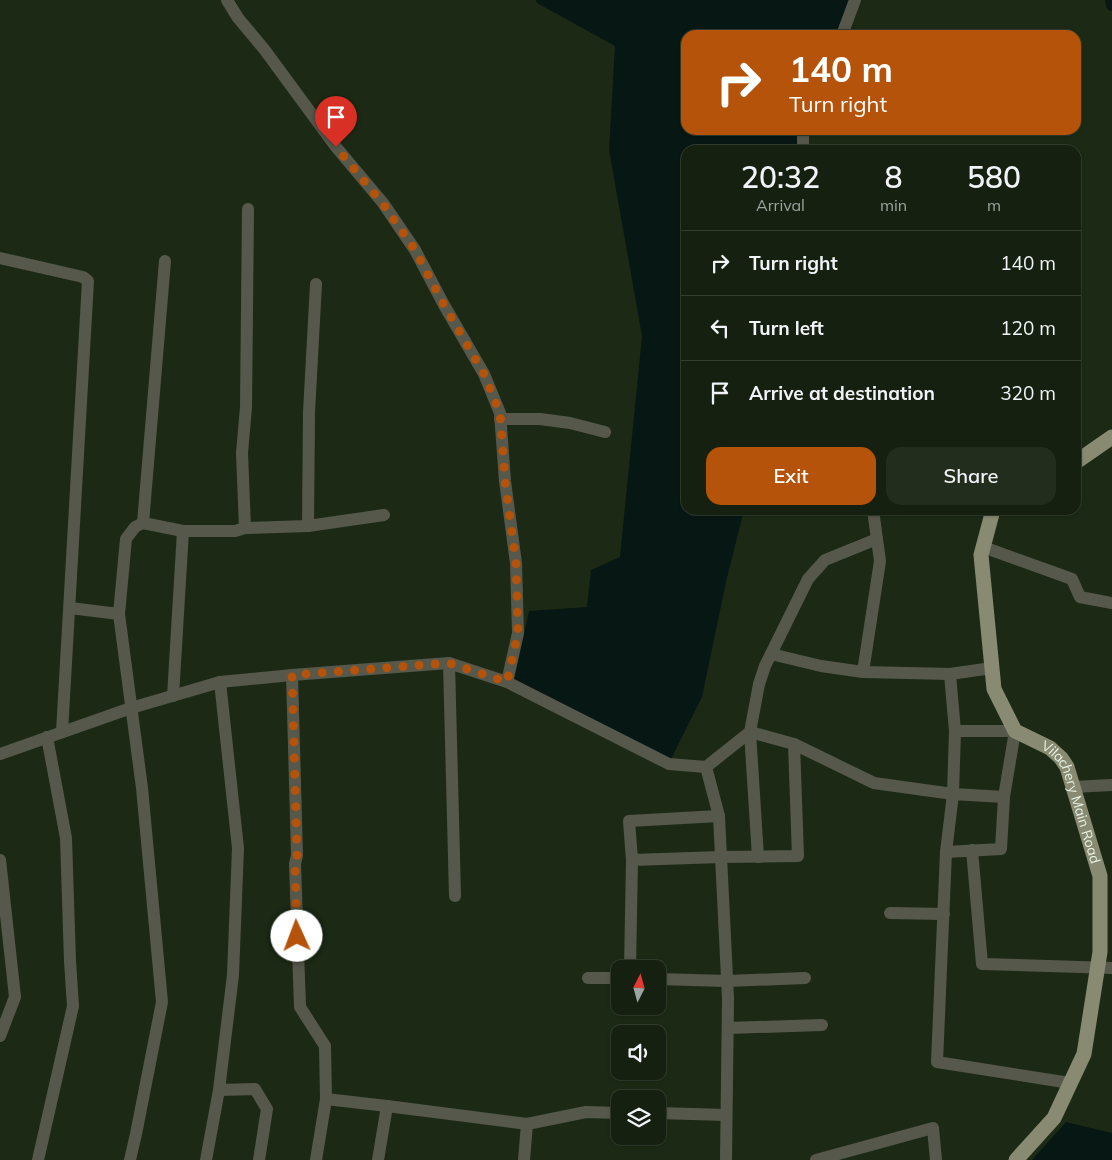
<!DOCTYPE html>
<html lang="en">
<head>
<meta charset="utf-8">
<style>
	body { margin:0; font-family:Mulish,sans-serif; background:#222d1e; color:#f1f3f6; height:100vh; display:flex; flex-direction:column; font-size:19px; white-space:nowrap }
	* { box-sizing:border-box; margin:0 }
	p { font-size:16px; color:#9da39f }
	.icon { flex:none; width:28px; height:28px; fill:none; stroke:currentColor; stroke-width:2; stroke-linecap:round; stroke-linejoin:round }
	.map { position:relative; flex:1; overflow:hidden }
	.sheet { position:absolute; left:681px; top:145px; width:400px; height:370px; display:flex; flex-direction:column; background:#152010; border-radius:15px; box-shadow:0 1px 4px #0004,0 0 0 1px #343e30 }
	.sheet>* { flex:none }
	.hud { position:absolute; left:681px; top:30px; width:400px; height:105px; border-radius:15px; box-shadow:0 1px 4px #0004,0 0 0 1px #343e30; background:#b45309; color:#fff; overflow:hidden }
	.needle { width:32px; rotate:6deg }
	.fabs { position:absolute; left:611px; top:960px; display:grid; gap:10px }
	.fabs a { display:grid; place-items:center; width:55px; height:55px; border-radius:10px; background:#152010; box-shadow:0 1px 4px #0004,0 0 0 1px #343e30; font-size:25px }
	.pin { position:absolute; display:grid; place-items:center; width:42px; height:42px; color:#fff; margin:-51px -21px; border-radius:50% 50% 50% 0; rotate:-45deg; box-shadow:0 0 5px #0007 }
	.pin .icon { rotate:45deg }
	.me { position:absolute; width:55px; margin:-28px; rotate:358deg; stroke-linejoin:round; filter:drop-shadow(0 0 4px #0008) }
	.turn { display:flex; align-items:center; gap:18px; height:105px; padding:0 25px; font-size:22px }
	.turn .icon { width:65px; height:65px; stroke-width:2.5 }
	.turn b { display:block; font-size:35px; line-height:42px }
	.eta { display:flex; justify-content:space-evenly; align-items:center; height:85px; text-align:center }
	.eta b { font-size:30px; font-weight:600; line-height:35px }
	.button { display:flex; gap:10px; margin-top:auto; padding:10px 25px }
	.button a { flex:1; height:58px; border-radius:15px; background:#b45309; color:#fff; font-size:20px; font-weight:600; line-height:58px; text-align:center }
	.button a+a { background:#222d1e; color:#f1f3f6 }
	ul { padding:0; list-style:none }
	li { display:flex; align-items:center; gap:15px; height:65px; padding:0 25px; border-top:1px solid #343e30 }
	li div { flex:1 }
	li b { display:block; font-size:19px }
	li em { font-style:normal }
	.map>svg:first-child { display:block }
	.water { fill:#071714 }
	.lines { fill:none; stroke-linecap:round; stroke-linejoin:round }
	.canal { stroke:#071714; stroke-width:12 }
	.minor { stroke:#57584c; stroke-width:12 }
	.major { stroke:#888b72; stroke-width:15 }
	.route { stroke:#b45309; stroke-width:9; stroke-dasharray:0 16.2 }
	.labels { text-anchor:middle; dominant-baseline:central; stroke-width:5; stroke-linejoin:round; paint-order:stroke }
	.street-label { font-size:14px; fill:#e7f1e3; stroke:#0b1108 }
</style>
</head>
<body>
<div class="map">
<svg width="1112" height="1160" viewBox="0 0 1112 1160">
	<rect width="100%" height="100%" fill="#1c2a15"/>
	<g class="water">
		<polygon points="536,0 851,0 837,35 686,35 686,130 799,130 800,150 686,150 686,510 744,510 726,582 702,697 671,759 514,681 529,611 587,607 591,570 620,557 642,336 609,150 615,46 537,3"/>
		<polygon points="1066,1122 1112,1133 1112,1160 1032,1160"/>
	</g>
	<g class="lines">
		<polyline class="canal" points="1111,0 1112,5"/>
		<g class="minor">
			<polyline points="227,0 238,18 264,49 336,147 383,203 415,250 444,305 484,374 500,413 505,481 516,563 518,633 507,682"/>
			<polyline points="842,35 855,0"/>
			<polyline points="803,150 803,130"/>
			<polyline points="0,258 83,277 88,281 62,732"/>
			<polyline points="500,419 540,419 570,423 605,432"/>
			<polyline points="873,510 880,561 863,672 950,674 992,668"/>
			<polyline points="143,523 165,261"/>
			<polyline points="308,526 309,412 316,284"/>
			<polyline points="245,528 242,453 246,407 248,209"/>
			<polyline points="983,547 1072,579 1080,597 1112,603"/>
			<polyline points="70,608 119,614"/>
			<polyline points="771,654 821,666 863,672"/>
			<polyline points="449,663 455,896"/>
			<polyline points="950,674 955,731"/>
			<polyline points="292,675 297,855 295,864 300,1007 325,1046 326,1099"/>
			<polyline points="220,682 238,848 233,975 219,1090 255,1089 267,1109 259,1160"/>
			<polyline points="173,696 183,531"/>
			<polyline points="0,754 131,708 220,682 292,675 449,663 507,682 669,764 706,767 719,816 728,998 726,1160"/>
			<polyline points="706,767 750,732 794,744 874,783 953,794 1004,797 1015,731 955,731 953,794 946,852 937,1062 1070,1083"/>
			<polyline points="1073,787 1112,785"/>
			<polyline points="719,816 629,821 632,860 721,857 798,856 794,744"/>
			<polyline points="972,850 982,964 1112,968"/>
			<polyline points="946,852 1001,849 1004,797"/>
			<polyline points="758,857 750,732 759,684 765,666 808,579 825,560 877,539"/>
			<polyline points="0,860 15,997 0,1036"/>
			<polyline points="890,913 944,914"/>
			<polyline points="630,969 632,860"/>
			<polyline points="588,978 620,978"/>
			<polyline points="658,979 727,981 805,978"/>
			<polyline points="728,1028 822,1025"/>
			<polyline points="658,1113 726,1115"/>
			<polyline points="38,1160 73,1006 70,961 66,838 47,737"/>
			<polyline points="130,1160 136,1134 162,1002 142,788 119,614 126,539 135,527 143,523 183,531 235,531 245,528 308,526 384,515"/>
			<polyline points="206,1160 219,1090"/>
			<polyline points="316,1160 326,1099 387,1106"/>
			<polyline points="378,1160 387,1106 527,1124 586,1112 620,1113"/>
			<polyline points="524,1160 527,1124"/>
			<polyline points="816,1160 933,1128 936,1160"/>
		</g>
		<g class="major">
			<polyline points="1076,462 1112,437"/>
			<path id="s1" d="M993 510 981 555 994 689 1015 731 1050 748 1061 758 1067 767 1100 876V952L1084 1054 1054 1118 1016 1160"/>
		</g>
	</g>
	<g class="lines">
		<polyline class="route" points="297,936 295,864 297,855 292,675 449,663 507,682 518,633 516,563 505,481 500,413 484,374 444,305 415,250 383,204 336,147"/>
	</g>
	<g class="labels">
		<g class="street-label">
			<text stroke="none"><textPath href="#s1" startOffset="326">Vilachery Main Road</textPath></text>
		</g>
	</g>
</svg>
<div class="fabs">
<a><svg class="needle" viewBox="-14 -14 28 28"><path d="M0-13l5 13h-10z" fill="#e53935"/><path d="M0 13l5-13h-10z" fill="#9da39f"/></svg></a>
<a><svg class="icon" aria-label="sound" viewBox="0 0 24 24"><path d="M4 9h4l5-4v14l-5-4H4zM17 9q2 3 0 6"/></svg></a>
<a><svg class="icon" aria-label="layers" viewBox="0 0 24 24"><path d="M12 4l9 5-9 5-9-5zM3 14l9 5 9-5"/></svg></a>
</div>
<div class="pin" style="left:336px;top:147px;background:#d93025"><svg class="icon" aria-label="arrive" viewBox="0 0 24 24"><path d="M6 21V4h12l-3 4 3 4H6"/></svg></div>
<svg class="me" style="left:297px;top:936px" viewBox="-20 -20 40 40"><circle r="19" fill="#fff"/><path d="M0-13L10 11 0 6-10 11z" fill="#b45309"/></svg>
<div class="hud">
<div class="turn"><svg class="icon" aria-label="right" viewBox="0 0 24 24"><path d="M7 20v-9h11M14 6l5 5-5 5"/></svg><div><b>140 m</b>Turn right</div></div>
</div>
<section class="sheet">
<div class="eta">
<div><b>20:32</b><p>Arrival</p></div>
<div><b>8</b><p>min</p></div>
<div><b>580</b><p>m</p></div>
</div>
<ul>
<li><svg class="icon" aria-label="right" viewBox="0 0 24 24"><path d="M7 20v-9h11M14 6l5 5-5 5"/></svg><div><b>Turn right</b></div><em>140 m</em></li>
<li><svg class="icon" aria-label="left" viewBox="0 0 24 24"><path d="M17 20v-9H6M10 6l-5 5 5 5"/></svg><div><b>Turn left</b></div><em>120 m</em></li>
<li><svg class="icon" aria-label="arrive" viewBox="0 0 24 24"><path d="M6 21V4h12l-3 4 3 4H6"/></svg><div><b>Arrive at destination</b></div><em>320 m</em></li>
</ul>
<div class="button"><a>Exit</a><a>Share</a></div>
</section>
</div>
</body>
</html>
